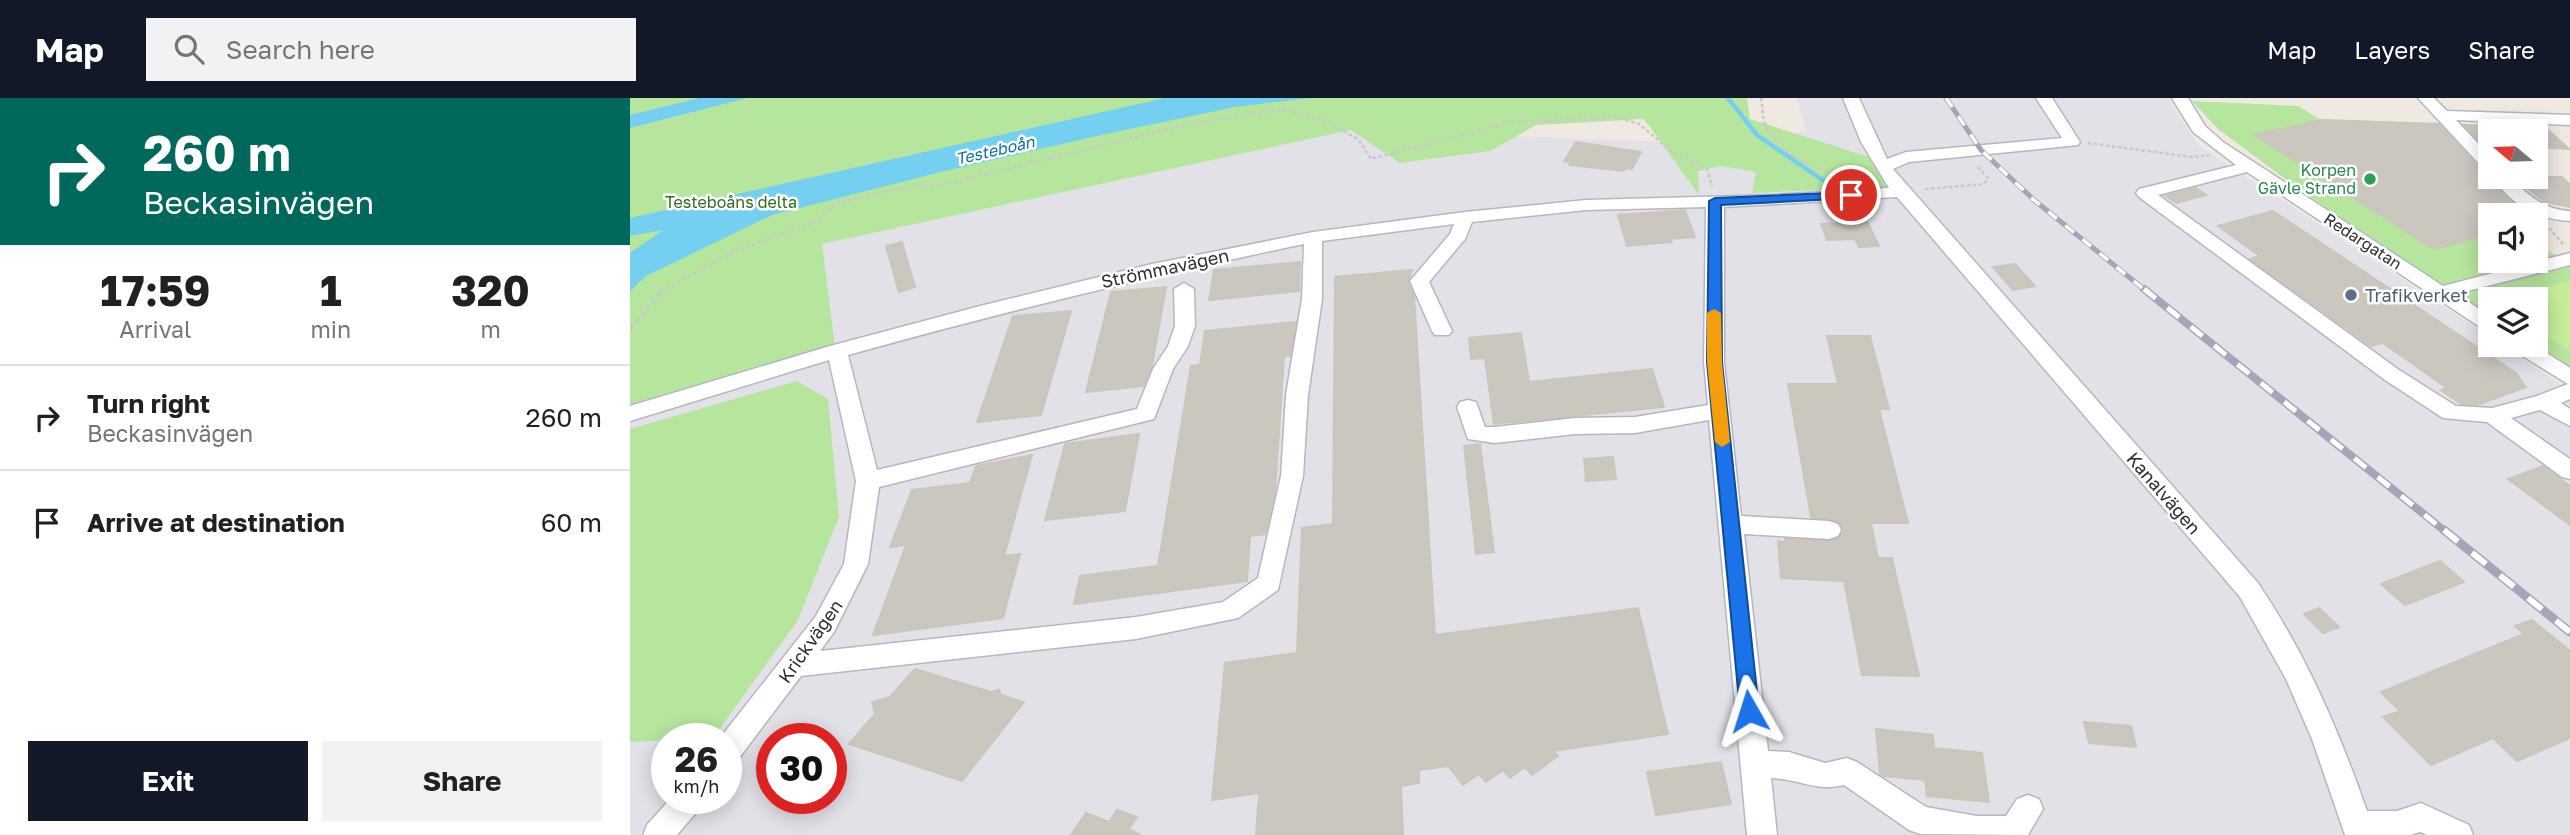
<!DOCTYPE html>
<html lang="en">
<head>
<meta charset="utf-8">
<style>
	body { margin:0; font-family:"Golos Text",sans-serif; background:#f2f2f2; color:#202124; height:100vh; display:flex; flex-direction:column; font-size:26px; white-space:nowrap }
	* { box-sizing:border-box; margin:0 }
	p { font-size:23px; color:#757577 }
	.icon { flex:none; width:38px; height:38px; fill:none; stroke:currentColor; stroke-width:2; stroke-linecap:round; stroke-linejoin:round }
	.map { position:relative; flex:1; overflow:hidden }
	.sheet { display:flex; flex-direction:column; background:#fff; width:630px }
	.sheet>* { flex:none }
	.hud { background:#00695c; color:#fff; overflow:hidden }
	.needle { width:46px; rotate:289deg }
	.fabs { position:absolute; left:1848px; top:21px; display:grid; gap:14px }
	.fabs a { display:grid; place-items:center; width:70px; height:70px; border-radius:0px; background:#fff; box-shadow:0 4px 18px #0003; font-size:35px }
	.speed { position:absolute; left:21px; top:625px; display:flex; gap:14px; font-size:35px; font-weight:700; text-align:center }
	.speed>* { display:grid; place-content:center; width:91px; height:91px; border-radius:50%; background:#fff; box-shadow:0 4px 18px #0003; line-height:1 }
	.speed small { font-size:18px; font-weight:400 }
	.speed .limit { border:10px solid #d22; background:#fff; color:#111 }
	.pin { position:absolute; display:grid; place-items:center; width:60px; height:60px; color:#fff; margin:-30px; border:4px solid #fff; border-radius:50%; box-shadow:0 2px 7px #0007 }
	.me { position:absolute; width:77px; margin:-38px; rotate:354deg; stroke-linejoin:round; filter:drop-shadow(0 0 5px #0008) }
	.turn { display:flex; align-items:center; gap:24px; height:147px; padding:0 28px; font-size:32px }
	.turn .icon { width:91px; height:91px; stroke-width:2.5 }
	.turn b { display:block; font-size:49px; line-height:60px }
	.eta { display:flex; justify-content:space-evenly; align-items:center; height:119px; text-align:center }
	.eta b { font-size:42px; font-weight:700; line-height:49px }
	.primary-button { display:flex; gap:14px; margin-top:auto; padding:14px 28px }
	.primary-button a { flex:1; height:80px; border-radius:0px; background:#111827; color:#fff; font-size:28px; font-weight:700; line-height:80px; text-align:center }
	.primary-button a+a { background:#f2f2f2; color:#202124 }
	ul { padding:0; list-style:none }
	li { display:flex; align-items:center; gap:21px; height:105px; padding:0 28px; border-top:2px solid #e0e0e0 }
	li div { flex:1 }
	li b { display:block; font-size:26px }
	li em { font-style:normal }
	header { display:flex; align-items:center; gap:42px; box-sizing:border-box; height:98px; padding:0 35px; background:#111827; color:#fff }
	header strong { font-size:33px }
	nav { display:flex; gap:38px; margin-inline-start:auto; font-size:24px }
	.search { width:490px; height:63px; background:#f2f2f2; display:flex; align-items:center; gap:18px; box-sizing:border-box; padding:0 24px; border-radius:0px; color:#757577; font-size:26px }
	main { display:flex; flex:1; min-height:0 }
	.map>svg:first-child { display:block }
	.industrial { fill:#e3e1e8; fill-rule:evenodd }
	.green { fill:#b6e59e }
	.pitch { fill:#c9ec9a }
	.water { fill:#75cff0 }
	.lines { fill:none; stroke-linecap:round; stroke-linejoin:round }
	.stream { stroke:#75cff0; stroke-width:4.5 }
	.building { fill:#cbc7bf; stroke:#cbc5ba; stroke-width:2 }
	.minor-casing { stroke:#b4b7c1; stroke-width:3 }
	.path-far1 { stroke:#c9c9c9; stroke-width:2.5; stroke-dasharray:3.5 2.5; stroke-linecap:butt }
	.path { stroke:#c9c9c9; stroke-width:3.5; stroke-dasharray:5 3.5; stroke-linecap:butt }
	.minor { fill:#fff; fill-rule:evenodd }
	.rail-far2-casing { stroke:#a3a6b8; stroke-width:5 }
	.rail-far1-casing { stroke:#a3a6b8; stroke-width:8 }
	.rail-casing { stroke:#a3a6b8; stroke-width:9 }
	.rail-far2 { stroke:#fff; stroke-width:3.5; stroke-dasharray:11; stroke-linecap:butt }
	.rail-far1 { stroke:#fff; stroke-width:5; stroke-dasharray:15; stroke-linecap:butt }
	.rail { stroke:#fff; stroke-width:6; stroke-dasharray:18; stroke-linecap:butt }
	.route { fill:#1a73e8; stroke:#114b97; stroke-width:2 }
	.slow { fill:#f59e0b }
	.leisure-dot { fill:#2e9e5b; stroke:#fff; stroke-width:2.5 }
	.service-dot { fill:#5c6f8a; stroke:#fff; stroke-width:2.5 }
	.labels { text-anchor:middle; dominant-baseline:central; stroke-width:5; stroke-linejoin:round; paint-order:stroke }
	.far-water-label { font-size:16px; font-style:italic; fill:#0d6fa3; stroke:#fff }
	.far-leisure-label { font-size:16px; fill:#27864d; stroke:#fff; text-anchor:end }
	.far-park-label { font-size:16px; fill:#2c6e1b; stroke:#fff }
	.far-street-label { font-size:16px; fill:#2e2e2e; stroke:#fff }
	.street-label { font-size:18px; fill:#2e2e2e; stroke:#fff }
	.service-label { font-size:18px; fill:#4e5e75; stroke:#fff; text-anchor:start }
</style>
</head>
<body>
<header>
<strong>Map</strong>
<div class="search"><svg class="icon" aria-label="search" viewBox="0 0 24 24"><circle cx="10" cy="10" r="6"/><path d="M15 15l6 6"/></svg>Search here</div>
<nav><a>Map</a><a>Layers</a><a>Share</a></nav>
</header>
<main>
<section class="sheet">
<div class="hud">
<div class="turn"><svg class="icon" aria-label="right" viewBox="0 0 24 24"><path d="M7 20v-9h11M14 6l5 5-5 5"/></svg><div><b>260 m</b>Beckasinvägen</div></div>
</div>
<div class="eta">
<div><b>17:59</b><p>Arrival</p></div>
<div><b>1</b><p>min</p></div>
<div><b>320</b><p>m</p></div>
</div>
<ul>
<li><svg class="icon" aria-label="right" viewBox="0 0 24 24"><path d="M7 20v-9h11M14 6l5 5-5 5"/></svg><div><b>Turn right</b><p>Beckasinvägen</p></div><em>260 m</em></li>
<li><svg class="icon" aria-label="arrive" viewBox="0 0 24 24"><path d="M6 21V4h12l-3 4 3 4H6"/></svg><div><b>Arrive at destination</b></div><em>60 m</em></li>
</ul>
<div class="primary-button"><a>Exit</a><a>Share</a></div>
</section>
<div class="map">
<svg width="1940" height="737" viewBox="0 0 1940 737">
	<rect width="100%" height="100%" fill="#efe9e1"/>
	<path class="industrial" d="M1167 0H1538L1568 47 1860 239V247H1871L1940 292V737H0V307L205 249 191 146 721 32 1019 43 1124 51 1176 32ZM37 640H96V700H37ZM142 640H201V700H142Z"/>
	<g class="green">
		<polygon points="0,0 1117,0 1120,21 1239,59 1259,89 1122,95 1126,74 1091,68 1068,73 1069,97 1014,21 906,27 860,53 770,65 721,32 192,146 205,249 0,310"/>
		<polygon points="1562,3 1668,8 1860,123 1860,163 1906,163 1906,146 1940,166 1940,270 1903,247 1906,247 1906,201 1860,201 1860,219 1673,94 1588,31"/>
		<polygon points="167,283 198,301 209,419 168,522 83,640 0,644 0,331"/>
	</g>
	<polygon class="pitch" points="1940,183 1940,253 1906,231 1906,201 1874,201"/>
	<g class="water">
		<polygon points="69,0 117,0 0,30 0,17"/>
		<polygon points="535,0 681,0 605,9 471,37 315,73 142,117 16,178 0,193 0,155 33,132 0,138 0,120"/>
	</g>
	<g class="lines">
		<polyline class="stream" points="1098,0 1127,37 1194,83"/>
	</g>
	<g class="building">
		<polygon points="1693,22 1809,26 1852,73 1860,74 1861,81 1868,90 1884,106 1860,105 1860,136 1804,151 1624,37"/>
		<polygon points="1834,27 1860,28 1860,54"/>
		<polygon points="1906,28 1915,29 1939,51 1906,49"/>
		<polygon points="946,44 1011,54 1002,71 996,70 994,73 939,67 940,64 934,63"/>
		<polygon points="1883,79 1932,79 1940,87 1940,109 1915,104"/>
		<polygon points="1566,90 1576,97 1546,105 1536,98"/>
		<polygon points="1055,112 1065,139 1039,141 1042,144 997,148 988,117"/>
		<polygon points="1643,113 1886,275 1896,289 1847,307 1831,306 1811,292 1817,290 1753,245 1741,248 1620,161 1630,158 1588,128"/>
		<polygon points="1215,117 1234,117 1249,148 1229,149 1225,141 1197,142 1191,126 1218,125"/>
		<polygon points="272,144 285,189 269,194 256,148"/>
		<polygon points="670,164 669,193 579,202 584,172"/>
		<polygon points="1385,166 1405,188 1383,192 1363,169"/>
		<polygon points="782,172 778,184 784,198 805,537 1008,510 1038,636 923,653 928,658 902,677 895,669 880,680 873,672 856,684 849,676 833,687 818,668 789,672 789,685 771,688 773,737 626,737 629,695 582,702 595,565 667,555 672,430 703,426 705,179"/>
		<polygon points="536,189 522,268 513,288 456,294 481,194"/>
		<polygon points="441,213 411,317 347,324 383,218"/>
		<polygon points="666,224 660,258 654,258 645,394 635,436 620,438 617,483 444,506 450,478 528,468 561,268 570,267 575,233"/>
		<polygon points="891,235 899,284 1022,271 1034,309 864,326 855,260 841,261 839,240"/>
		<polygon points="1197,238 1240,238 1259,311 1249,311 1278,425 1241,425 1248,460 1262,460 1289,578 1232,577 1214,483 1151,480 1148,443 1155,444 1155,441 1200,443 1209,440 1213,433 1209,424 1181,419 1158,286 1208,286"/>
		<polygon points="509,336 495,413 415,422 435,346"/>
		<polygon points="850,346 864,454 846,456 834,348"/>
		<polygon points="402,357 374,458 390,456 373,520 243,537 276,447 260,449 282,392 340,385 346,368"/>
		<polygon points="983,359 986,381 956,383 954,361"/>
		<polygon points="1913,368 1940,388 1940,427 1878,381"/>
		<polygon points="1810,463 1834,484 1775,507 1751,486"/>
		<polygon points="1689,510 1709,529 1693,535 1674,516"/>
		<polygon points="1902,522 1940,553 1940,640 1887,663 1863,640 1801,667 1753,619 1770,613 1751,594 1894,536 1885,528"/>
		<polygon points="285,571 361,594 369,592 371,597 394,604 332,683 219,646 245,616 242,604 260,599"/>
		<polygon points="1454,624 1501,628 1506,649 1459,645"/>
		<polygon points="1246,631 1303,637 1304,650 1352,655 1359,704 1297,698 1295,682 1253,678 1250,676"/>
		<polygon points="1091,664 1101,706 1026,717 1017,674"/>
		<polygon points="487,712 507,719 499,731 510,737 441,737 456,715 479,724"/>
	</g>
	<g class="lines">
		<g class="minor-casing">
			<g id="minor">
				<path d="M1213 0H1229L1257 61 1276 54 1432 40 1406 0H1422L1450 44 1448 47 1279 64 1263 71 1628 485C1676 556 1709 633 1737 713H1767L1791 705 1839 727 1843 737H1797L1790 734 1780 737H1715L1682 641 1656 581 1610 499 1267 99 1094 109V264L1111 418 1199 423 1208 426 1211 432 1208 438 1199 441 1114 436 1138 653 1159 654 1195 665 1217 660 1227 664 1296 709 1347 718H1376L1387 701 1398 697 1409 701 1413 711 1398 737 1290 736 1279 732 1214 687C1185 694 1170 681 1141 680L1147 737H1117L1079 322 1005 335 945 336 865 345 838 341 827 309 830 304 838 302 846 304 855 329H865L945 320 1005 319 1078 307 1074 264 1076 109 956 112 842 124 835 141 799 184 822 233 819 237H805L802 233 780 183 820 136 824 126 692 143V201L678 297 673 378 648 492 608 520 506 541 171 578 106 664 96 668V640H90L186 518 214 466 226 383 199 262 0 323V308L200 248 354 207 522 166 683 134 835 114 956 102 1145 97 1259 90 1231 44ZM674 146 672 201 656 297 651 378 628 480 593 504 506 519 190 553 204 534 238 466 249 389 524 321 543 271 558 248 565 228 564 191 554 185 544 191 545 228 538 248 523 271 507 311 247 372 218 257C369 215 520 178 674 146Z"/>
				<polygon points="1542,0 1558,0 1575,28 1593,44 1813,188 1940,155 1940,167 1826,196 1860,218 1860,233 1853,231 1617,74 1528,97 1769,272 1826,308 1862,310 1907,298 1938,286 1883,252 1880,247 1904,247 1940,270 1940,301 1931,305 1940,311 1940,328 1910,312 1881,320 1940,361 1940,381 1932,379 1857,324 1813,320 1755,282 1509,99 1506,95 1509,91 1606,67 1563,34"/>
				<polygon points="1788,0 1804,0 1817,13 1940,17 1940,27 1826,22 1860,58 1860,72 1854,71"/>
				<path d="M1863 79H1880C1899 98 1913 111 1940 113V123C1907 121 1881 107 1863 79Z"/>
				<polygon points="41,700 75,700 70,710 47,737 13,737 17,727"/>
			</g>
		</g>
		<g class="path-far1">
			<path d="M1131 0C1133 10 1132 23 1138 32 1155 59 1193 75 1222 81"/>
			<polyline points="1458,45 1562,59 1579,57"/>
			<polyline points="1295,91 1354,86 1358,80 1347,68"/>
			<polyline points="1919,130 1935,148"/>
			<polyline points="1858,157 1860,159"/>
			<polyline points="31,193 103,154 185,124 206,105 267,91 310,87 559,26 655,11 696,23 729,42 741,61 880,24 983,18 1009,26 1041,53 1077,70 1082,89"/>
		</g>
		<polyline class="path" points="0,231 34,191"/>
		<use href="#minor" class="minor"/>
		<g class="rail-far2-casing">
			<polyline id="rail-far2" points="1316,0 1351,52 1404,102 1516,193"/>
		</g>
		<g class="rail-far1-casing">
			<polyline id="rail-far1" points="1514,191 1816,434"/>
		</g>
		<g class="rail-casing">
			<polyline id="rail" points="1814,432 1940,534"/>
		</g>
		<use href="#rail-far2" class="rail-far2"/>
		<use href="#rail-far1" class="rail-far1"/>
		<use href="#rail" class="rail"/>
	</g>
	<polygon class="route" points="1221,94 1227,97 1225,100 1091,107 1092,264 1129,613 1126,619 1119,621 1112,619 1110,613 1077,264 1079,103 1085,100"/>
	<polygon class="slow" points="1084,211 1091,215 1092,264 1100,344 1092,349 1085,344 1077,264 1077,215"/>
	<circle class="leisure-dot" cx="1740" cy="81" r="7"/>
	<circle class="service-dot" cx="1721" cy="197" r="7"/>
	<g class="labels">
		<g class="far-water-label">
			<text transform="translate(365 52) rotate(-13)">Testeboån</text>
		</g>
		<g class="far-leisure-label">
			<text x="1726" y="72">Korpen<tspan x="1726" dy="18">Gävle Strand</tspan></text>
		</g>
		<g class="far-park-label">
			<text x="101" y="104">Testeboåns delta</text>
		</g>
		<g class="far-street-label">
			<text transform="translate(1733 143) rotate(33)">Redargatan</text>
		</g>
		<g class="street-label">
			<text transform="translate(535 170) rotate(-12)">Strömmavägen</text>
			<text transform="translate(1534 395) rotate(49)">Kanalvägen</text>
			<text transform="translate(180 543) rotate(-55)">Krickvägen</text>
		</g>
		<g class="service-label">
			<text x="1735" y="197">Trafikverket</text>
		</g>
	</g>
</svg>
<div class="fabs">
<a><svg class="needle" viewBox="-14 -14 28 28"><path d="M0-13l5 13h-10z" fill="#e53935"/><path d="M0 13l5-13h-10z" fill="#757577"/></svg></a>
<a><svg class="icon" aria-label="sound" viewBox="0 0 24 24"><path d="M4 9h4l5-4v14l-5-4H4zM17 9q2 3 0 6"/></svg></a>
<a><svg class="icon" aria-label="layers" viewBox="0 0 24 24"><path d="M12 4l9 5-9 5-9-5zM3 14l9 5 9-5"/></svg></a>
</div>
<div class="speed"><div>26<small>km/h</small></div><div class="limit">30</div></div>
<div class="pin" style="left:1221px;top:97px;background:#d93025"><svg class="icon" aria-label="arrive" viewBox="0 0 24 24"><path d="M6 21V4h12l-3 4 3 4H6"/></svg></div>
<svg class="me" style="left:1119px;top:613px" viewBox="-20 -20 40 40"><path d="M0-17L14 15 0 8-14 15z" fill="#1a73e8" stroke="#fff" stroke-width="4"/></svg>
</div>
</main>
</body>
</html>
